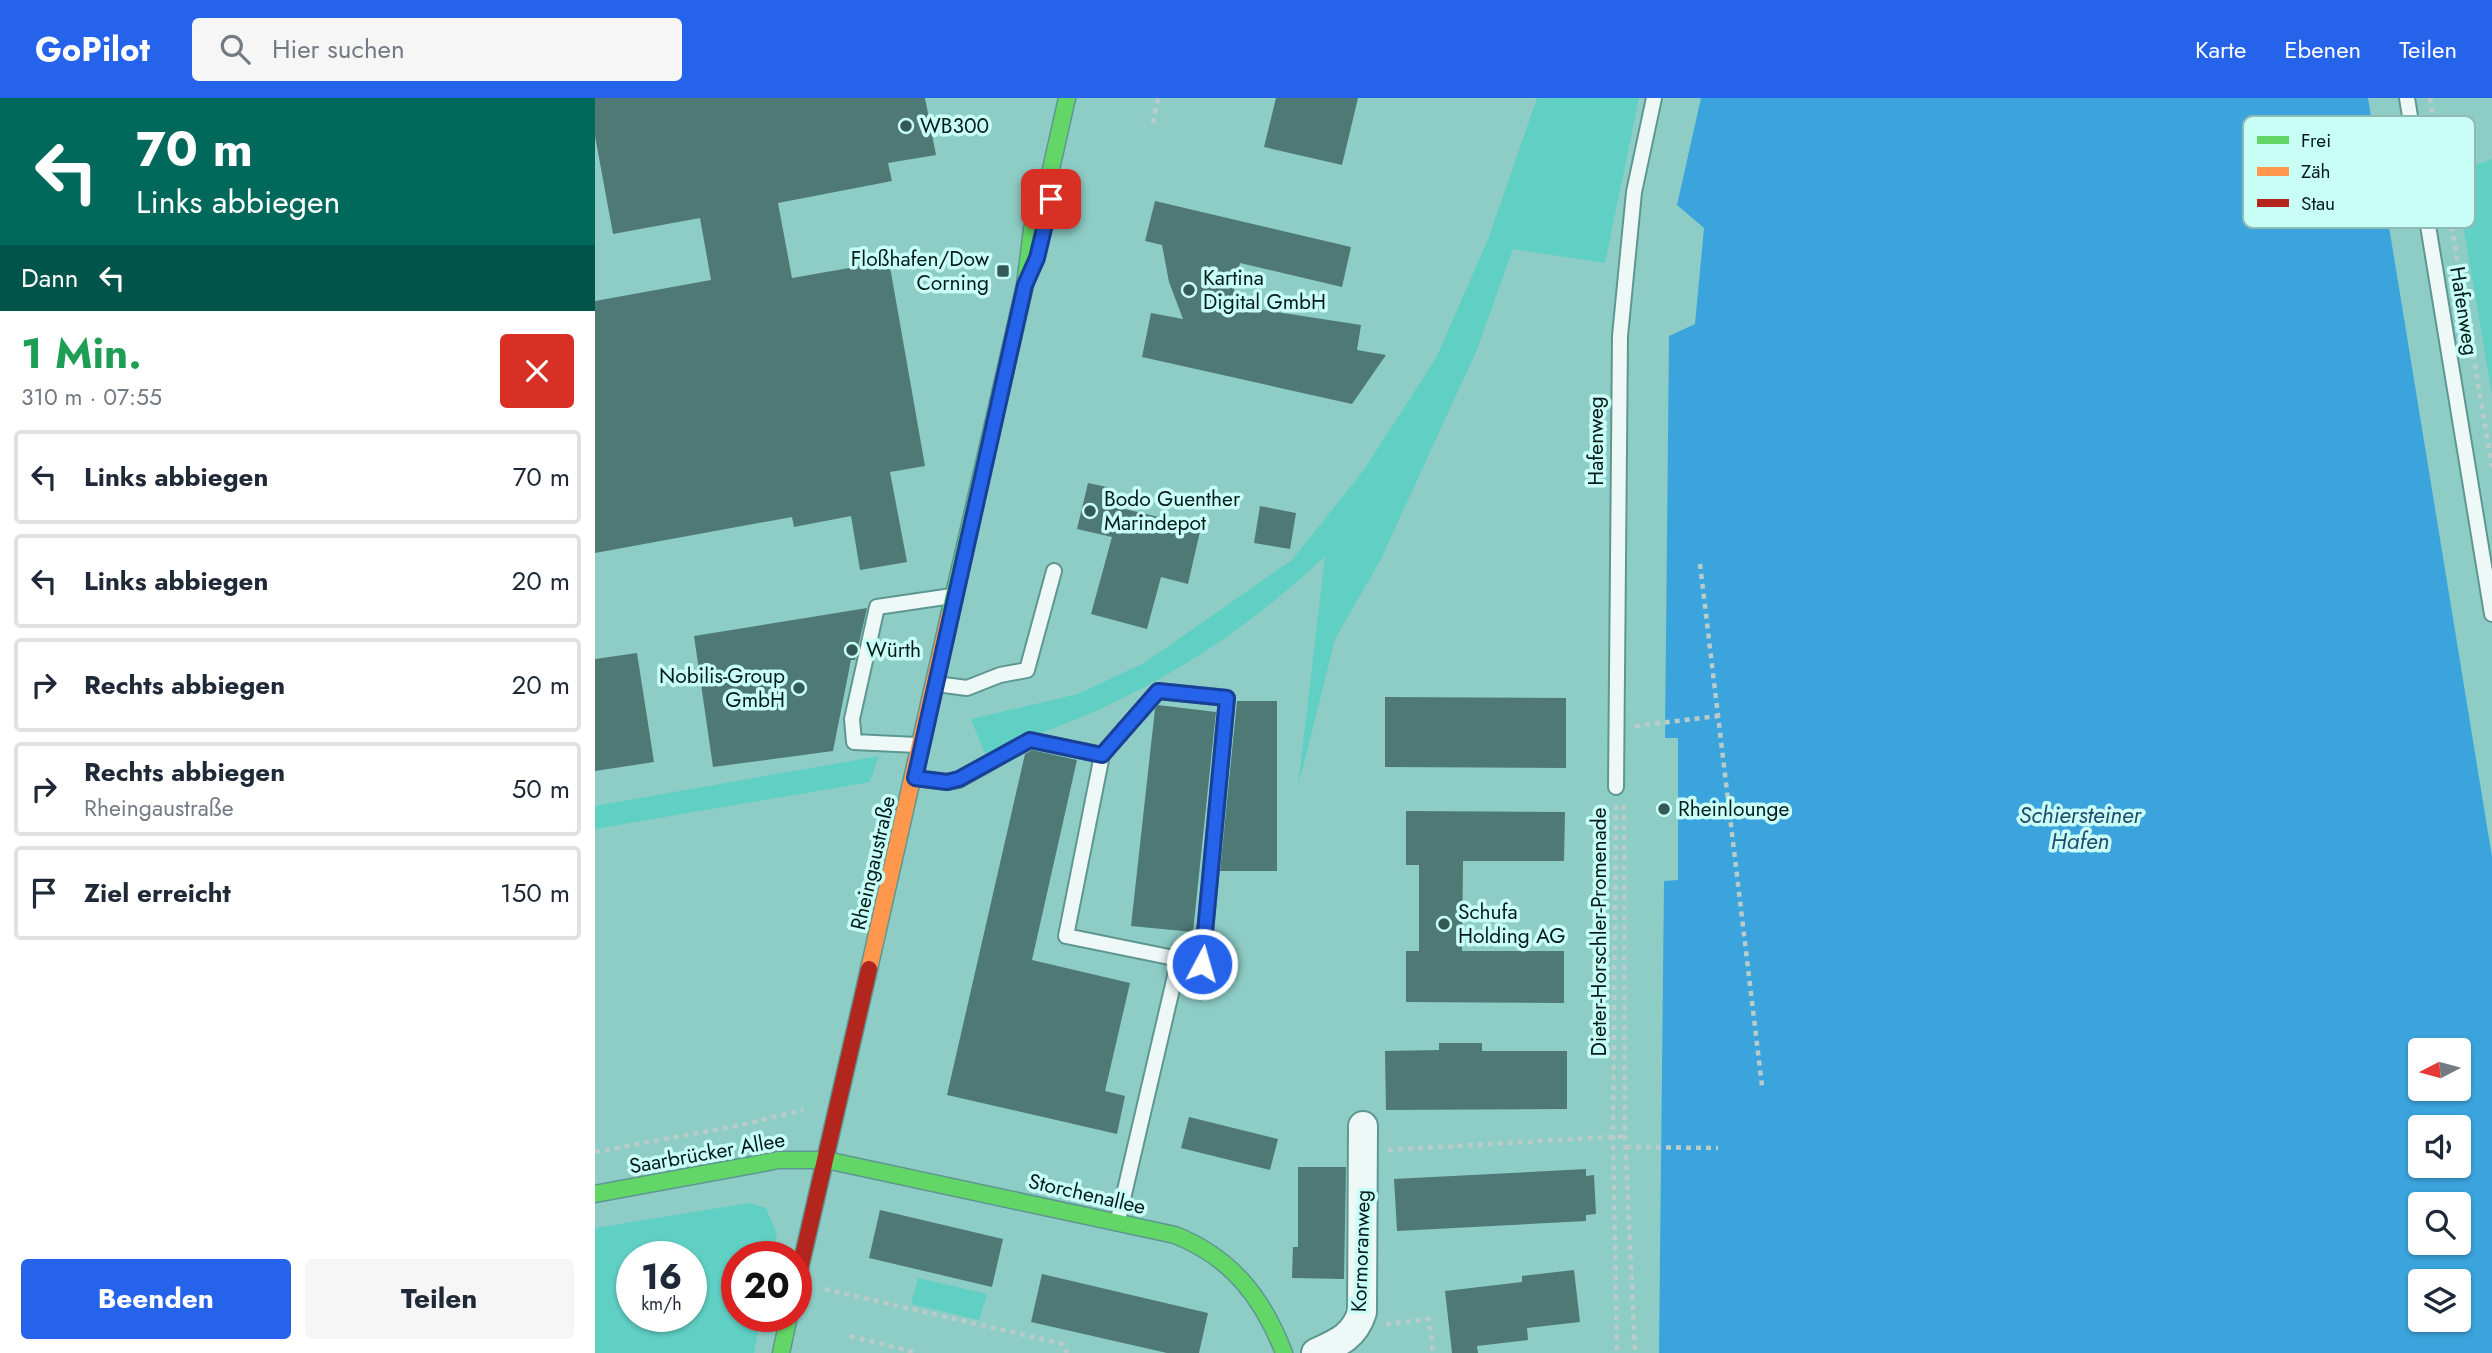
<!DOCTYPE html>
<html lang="de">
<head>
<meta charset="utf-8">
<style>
	body { margin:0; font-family:Jost,sans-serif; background:#f6f6f7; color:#1f2937; height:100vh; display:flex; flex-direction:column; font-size:26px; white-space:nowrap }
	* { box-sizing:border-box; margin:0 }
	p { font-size:23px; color:#747a83 }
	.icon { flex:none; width:38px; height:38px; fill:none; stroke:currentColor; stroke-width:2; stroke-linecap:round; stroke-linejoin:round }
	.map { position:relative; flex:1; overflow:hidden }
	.sheet { display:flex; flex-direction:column; background:#fff; width:595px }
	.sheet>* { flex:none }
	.top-card { background:#00695c; color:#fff; overflow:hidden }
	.needle { width:46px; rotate:264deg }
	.buttons { position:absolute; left:1813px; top:940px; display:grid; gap:14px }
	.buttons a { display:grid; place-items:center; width:63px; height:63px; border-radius:7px; background:#fff; box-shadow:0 2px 5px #0004; font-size:35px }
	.speed { position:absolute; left:21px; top:1143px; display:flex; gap:14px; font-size:35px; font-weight:700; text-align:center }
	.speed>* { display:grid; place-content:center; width:91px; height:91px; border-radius:50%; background:#fff; box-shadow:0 2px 5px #0004; line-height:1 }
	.speed small { font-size:18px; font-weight:400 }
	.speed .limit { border:10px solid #d22; background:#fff; color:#111 }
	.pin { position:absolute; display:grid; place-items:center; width:60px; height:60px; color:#fff; margin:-30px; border-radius:14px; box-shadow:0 4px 10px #0006 }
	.me { position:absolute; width:77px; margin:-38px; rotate:6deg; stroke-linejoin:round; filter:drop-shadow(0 0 5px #0008) }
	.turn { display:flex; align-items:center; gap:24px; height:147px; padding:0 21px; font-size:32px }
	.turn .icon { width:91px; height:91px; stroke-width:2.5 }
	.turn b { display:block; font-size:49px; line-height:60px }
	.then { display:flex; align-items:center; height:66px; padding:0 21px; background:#0003; gap:14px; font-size:26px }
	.round { display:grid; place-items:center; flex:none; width:74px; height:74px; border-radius:7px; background:#f6f6f7 }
	.headline { display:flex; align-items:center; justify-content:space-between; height:119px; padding:0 21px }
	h1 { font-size:42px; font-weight:700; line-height:52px; color:#1e9e55 }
	.cta { display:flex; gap:14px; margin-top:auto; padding:14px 21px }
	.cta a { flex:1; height:80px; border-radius:7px; background:#2563eb; color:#fff; font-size:28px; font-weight:700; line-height:80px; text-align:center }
	.cta a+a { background:#f6f6f7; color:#1f2937 }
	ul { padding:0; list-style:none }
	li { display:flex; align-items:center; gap:21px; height:94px; margin:0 14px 10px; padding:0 7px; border:4px solid #e0e1e3; border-radius:7px }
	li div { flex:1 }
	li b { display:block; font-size:26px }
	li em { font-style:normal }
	header { display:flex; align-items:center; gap:42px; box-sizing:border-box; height:98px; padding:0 35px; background:#2563eb; color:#fff }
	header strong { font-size:33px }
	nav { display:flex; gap:38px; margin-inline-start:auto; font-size:24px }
	.search { width:490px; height:63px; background:#f6f6f7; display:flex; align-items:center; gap:18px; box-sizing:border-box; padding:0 24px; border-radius:7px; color:#747a83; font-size:26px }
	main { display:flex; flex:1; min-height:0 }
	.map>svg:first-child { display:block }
	.green { fill:#60cfc4; fill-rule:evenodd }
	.water { fill:#3ba4dd; fill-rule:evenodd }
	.building { fill:#4f7975 }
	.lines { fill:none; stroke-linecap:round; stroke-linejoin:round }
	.lane-casing { stroke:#5e9791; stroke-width:18 }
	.street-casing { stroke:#5e9791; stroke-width:32 }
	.fast-casing { stroke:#5e9791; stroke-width:19 }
	.slow-casing { stroke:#5e9791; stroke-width:19 }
	.jam-casing { stroke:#5e9791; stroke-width:19 }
	.path { stroke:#b9ccca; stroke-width:4.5; stroke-dasharray:5 5; stroke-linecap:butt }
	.lane { stroke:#eef8f6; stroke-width:14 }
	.street { stroke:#eef8f6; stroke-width:28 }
	.fast { stroke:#63d668; stroke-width:16 }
	.slow { stroke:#ff974d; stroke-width:16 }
	.jam { stroke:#b3261e; stroke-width:16 }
	.route-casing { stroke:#184099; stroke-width:18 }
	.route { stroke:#2563eb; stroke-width:12 }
	.poi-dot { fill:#345a56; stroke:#c9fef7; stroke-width:2.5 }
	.labels { text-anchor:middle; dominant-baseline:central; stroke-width:7; stroke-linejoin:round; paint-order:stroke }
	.poi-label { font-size:21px; fill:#031c19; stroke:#c9fef7; text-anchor:start }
	.street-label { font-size:21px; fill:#031c19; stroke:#c9fef7 }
	.water-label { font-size:23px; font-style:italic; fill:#224c6f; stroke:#c9fef7 }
	.key { fill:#c9fef7; stroke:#8ebab4; stroke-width:2 }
	.key-label { font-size:19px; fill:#031c19 }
</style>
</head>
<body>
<header>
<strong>GoPilot</strong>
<div class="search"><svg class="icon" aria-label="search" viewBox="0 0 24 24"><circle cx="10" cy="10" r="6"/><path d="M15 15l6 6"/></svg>Hier suchen</div>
<nav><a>Karte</a><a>Ebenen</a><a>Teilen</a></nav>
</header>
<main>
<section class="sheet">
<div class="top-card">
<div class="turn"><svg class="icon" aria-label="left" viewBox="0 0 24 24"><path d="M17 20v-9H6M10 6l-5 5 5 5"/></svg><div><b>70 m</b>Links abbiegen</div></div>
<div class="then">Dann<svg class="icon" aria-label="left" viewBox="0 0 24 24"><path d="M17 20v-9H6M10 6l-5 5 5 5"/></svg></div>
</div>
<div class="headline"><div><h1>1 Min.</h1><p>310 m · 07:55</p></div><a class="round" style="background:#d93025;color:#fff"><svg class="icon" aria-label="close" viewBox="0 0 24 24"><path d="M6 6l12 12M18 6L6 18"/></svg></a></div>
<ul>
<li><svg class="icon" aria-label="left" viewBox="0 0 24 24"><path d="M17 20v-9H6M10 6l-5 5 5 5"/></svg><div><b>Links abbiegen</b></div><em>70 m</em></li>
<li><svg class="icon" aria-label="left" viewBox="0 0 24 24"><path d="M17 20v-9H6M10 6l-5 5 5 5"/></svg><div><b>Links abbiegen</b></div><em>20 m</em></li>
<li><svg class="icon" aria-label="right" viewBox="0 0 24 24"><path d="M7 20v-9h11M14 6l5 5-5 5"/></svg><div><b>Rechts abbiegen</b></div><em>20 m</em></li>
<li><svg class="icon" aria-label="right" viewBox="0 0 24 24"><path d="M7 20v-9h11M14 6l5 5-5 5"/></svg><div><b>Rechts abbiegen</b><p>Rheingaustraße</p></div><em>50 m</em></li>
<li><svg class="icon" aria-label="arrive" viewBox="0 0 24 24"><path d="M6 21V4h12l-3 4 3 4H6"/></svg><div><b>Ziel erreicht</b></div><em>150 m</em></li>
</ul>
<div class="cta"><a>Beenden</a><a>Teilen</a></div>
</section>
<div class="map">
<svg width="1897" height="1255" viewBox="0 0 1897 1255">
	<rect width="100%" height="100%" fill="#8ecdc6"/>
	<g class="green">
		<path d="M942 0H1044L1010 165 918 151 881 254 785 463 740 541 703 689 730 458C665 520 587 574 505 611 468 628 428 641 390 656L376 621 483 596 549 565 697 462 768 373 841 260 894 139Z"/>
		<polygon points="1897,61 1897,296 1859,75"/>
		<polygon points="284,658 275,684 0,731 0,708"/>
		<path d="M154 1105 171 1110 182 1136 178 1158H142V1218H166L159 1255H0V1130ZM37 1158H96V1218H37Z"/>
		<polygon points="323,1180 392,1196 384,1222 316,1206"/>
	</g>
	<path class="water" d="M1106 0H1773L1897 759V1255H1064L1069 783 1083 782V640H1070L1074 238 1100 226 1109 130 1082 107ZM1825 952H1864V990H1825ZM1825 1029H1864V1068H1825ZM1825 1106H1864V1144H1825ZM1825 1183H1864V1222H1825Z"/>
	<g class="building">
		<polygon points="0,0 330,0 341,57 293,65 297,83 183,105 197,180 294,163 330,368 295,374 312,464 265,472 256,418 199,429 197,419 0,455 0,203 116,182 105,120 18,136 0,38"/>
		<polygon points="681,0 763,0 747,67 669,49"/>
		<polygon points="560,103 756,149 747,189 645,165 636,207 766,227 762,252 791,257 757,306 547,259 556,215 588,221 574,184 567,147 550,143"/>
		<polygon points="493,385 517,390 513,407 606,429 593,486 566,479 552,531 496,516 517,439 482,431"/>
		<polygon points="665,408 701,415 695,451 659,445"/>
		<polygon points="272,510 260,562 256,562 238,653 118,669 99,538"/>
		<polygon points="42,555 59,664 0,673 0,561"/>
		<polygon points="790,599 971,600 971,670 790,669"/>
		<polygon points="642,603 682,603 682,773 625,773"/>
		<polygon points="563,607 621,614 598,834 536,828 560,611"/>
		<polygon points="437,652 482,662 437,862 535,885 510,993 530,998 522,1036 352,997 430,656"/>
		<polygon points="811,713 970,714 969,763 868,763 867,853 969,853 969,905 811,904 811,853 824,853 824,767 811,767"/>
		<polygon points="844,945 887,945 887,953 972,953 972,1011 791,1012 790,953 844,952"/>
		<polygon points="594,1019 683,1041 675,1072 586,1050"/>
		<polygon points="703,1069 751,1069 749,1181 697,1180 698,1149 703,1149"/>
		<polygon points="991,1071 991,1078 999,1077 1001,1116 991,1117 991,1123 802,1133 799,1081"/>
		<polygon points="285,1112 408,1141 397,1189 274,1160"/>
		<polygon points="979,1172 985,1224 932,1230 933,1242 882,1248 883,1255 857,1255 850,1193 927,1184 927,1178"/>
		<polygon points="447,1176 613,1215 604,1255 572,1255 436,1224"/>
	</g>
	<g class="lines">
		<g class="lane-casing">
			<g id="lane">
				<polyline points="1812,0 1897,516"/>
				<polyline points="341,586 372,590 405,577 432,572 459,473"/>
				<polyline points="322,647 259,644 257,621 282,509 357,498"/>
				<polyline points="507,657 563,593 632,600 607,866"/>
				<polyline points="320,680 352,684 364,682 435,642 507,657 471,838 584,861 523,1122"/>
				<polyline points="1021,689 1025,238 1039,94 1059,0"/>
			</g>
		</g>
		<g class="street-casing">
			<path id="street" d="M721 1255C743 1245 760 1238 767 1214L768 1028"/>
		</g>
		<g class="fast-casing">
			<g id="fast">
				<polyline points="354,518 430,187 437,131 454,80 472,0"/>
				<path d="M0 1096 184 1062H231L580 1137C636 1159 668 1200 689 1255"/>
				<polyline points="186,1255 194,1218"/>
			</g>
		</g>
		<g class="slow-casing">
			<polyline id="slow" points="274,871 354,518"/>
		</g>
		<g class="jam-casing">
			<polyline id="jam" points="201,1188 274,871"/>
		</g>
		<g class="path">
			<polyline points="1835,0 1897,369"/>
			<polyline points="558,25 563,0"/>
			<polyline points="393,199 396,180"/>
			<polyline points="1105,466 1167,988"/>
			<polyline points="1040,628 1123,618"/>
			<polyline points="1021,707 1018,1038 1022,1255"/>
			<polyline points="1029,707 1030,1038 1040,1255"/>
			<polyline points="1031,1049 1123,1050"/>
			<polyline points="793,1052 1030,1038"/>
			<polyline points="0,1054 146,1027 208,1012"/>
			<polyline points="230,1191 468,1246 472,1255"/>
			<polyline points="791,1226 834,1221 838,1255"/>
			<polyline points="255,1238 322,1255"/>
		</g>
		<use href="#lane" class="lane"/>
		<use href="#street" class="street"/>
		<use href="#fast" class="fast"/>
		<use href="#slow" class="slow"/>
		<use href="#jam" class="jam"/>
	</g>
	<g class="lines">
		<g class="route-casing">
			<polyline id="route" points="456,101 442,160 430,187 320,680 352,684 364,681 435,642 507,657 563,593 632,600 607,866"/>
		</g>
		<use href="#route" class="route"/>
	</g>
	<g class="poi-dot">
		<circle cx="311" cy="28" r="7"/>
		<rect x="401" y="166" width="14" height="14" rx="3.5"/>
		<circle cx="594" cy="192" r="7"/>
		<circle cx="495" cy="413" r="7"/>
		<circle cx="257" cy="552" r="7"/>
		<circle cx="204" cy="590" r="7"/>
		<circle cx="1069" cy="711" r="7"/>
		<circle cx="849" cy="826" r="7"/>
	</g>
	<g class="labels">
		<g class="poi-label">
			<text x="325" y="28">WB300</text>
			<text x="394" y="161" text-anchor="end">Floßhafen/Dow<tspan x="394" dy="24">Corning</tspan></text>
			<text x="608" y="180">Kartina<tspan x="608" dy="24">Digital GmbH</tspan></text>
			<text x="509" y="401">Bodo Guenther<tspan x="509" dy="24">Marindepot</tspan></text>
			<text x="271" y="552">Würth</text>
			<text x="190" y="578" text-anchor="end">Nobilis-Group<tspan x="190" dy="24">GmbH</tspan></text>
			<text x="1083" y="711">Rheinlounge</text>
			<text x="863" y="814">Schufa<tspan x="863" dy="24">Holding AG</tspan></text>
		</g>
		<g class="street-label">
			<text transform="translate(1869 213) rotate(81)">Hafenweg</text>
			<text transform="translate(1001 343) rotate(-90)">Hafenweg</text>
			<text transform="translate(278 765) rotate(-77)">Rheingaustraße</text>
			<text transform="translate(1004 834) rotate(-90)">Dieter-Horschler-Promenade</text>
			<text transform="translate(112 1055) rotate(-10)">Saarbrücker Allee</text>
			<text transform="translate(492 1096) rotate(13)">Storchenallee</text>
			<text transform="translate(766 1153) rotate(-88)">Kormoranweg</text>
		</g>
		<g class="water-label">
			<text x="1485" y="717">Schiersteiner<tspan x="1485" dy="26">Hafen</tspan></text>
		</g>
	</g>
	<rect x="1648" y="18" width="232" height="112" rx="10" class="key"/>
	<rect x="1662" y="38" width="32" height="8" fill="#63d668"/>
	<rect x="1662" y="69" width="32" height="9" fill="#ff974d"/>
	<rect x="1662" y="101" width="32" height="8" fill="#b3261e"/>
	<g class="key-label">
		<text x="1706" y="49">Frei</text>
		<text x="1706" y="80">Zäh</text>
		<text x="1706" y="112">Stau</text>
	</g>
</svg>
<div class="buttons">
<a><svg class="needle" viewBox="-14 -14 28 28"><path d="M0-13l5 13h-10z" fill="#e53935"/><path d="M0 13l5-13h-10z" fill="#747a83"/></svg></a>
<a><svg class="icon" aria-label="sound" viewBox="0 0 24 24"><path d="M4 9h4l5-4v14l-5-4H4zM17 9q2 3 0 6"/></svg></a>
<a><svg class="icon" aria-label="search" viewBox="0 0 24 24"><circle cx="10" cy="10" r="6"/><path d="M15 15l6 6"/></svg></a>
<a><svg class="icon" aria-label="layers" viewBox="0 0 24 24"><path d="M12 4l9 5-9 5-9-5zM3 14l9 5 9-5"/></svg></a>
</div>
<div class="speed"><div>16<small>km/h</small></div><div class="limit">20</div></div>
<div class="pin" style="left:456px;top:101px;background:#d93025"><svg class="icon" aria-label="arrive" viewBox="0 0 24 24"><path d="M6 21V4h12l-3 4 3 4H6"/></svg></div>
<svg class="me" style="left:607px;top:866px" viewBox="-20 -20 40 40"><circle r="17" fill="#2563eb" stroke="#fff" stroke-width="3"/><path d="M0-11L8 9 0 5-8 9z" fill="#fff"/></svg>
</div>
</main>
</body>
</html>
